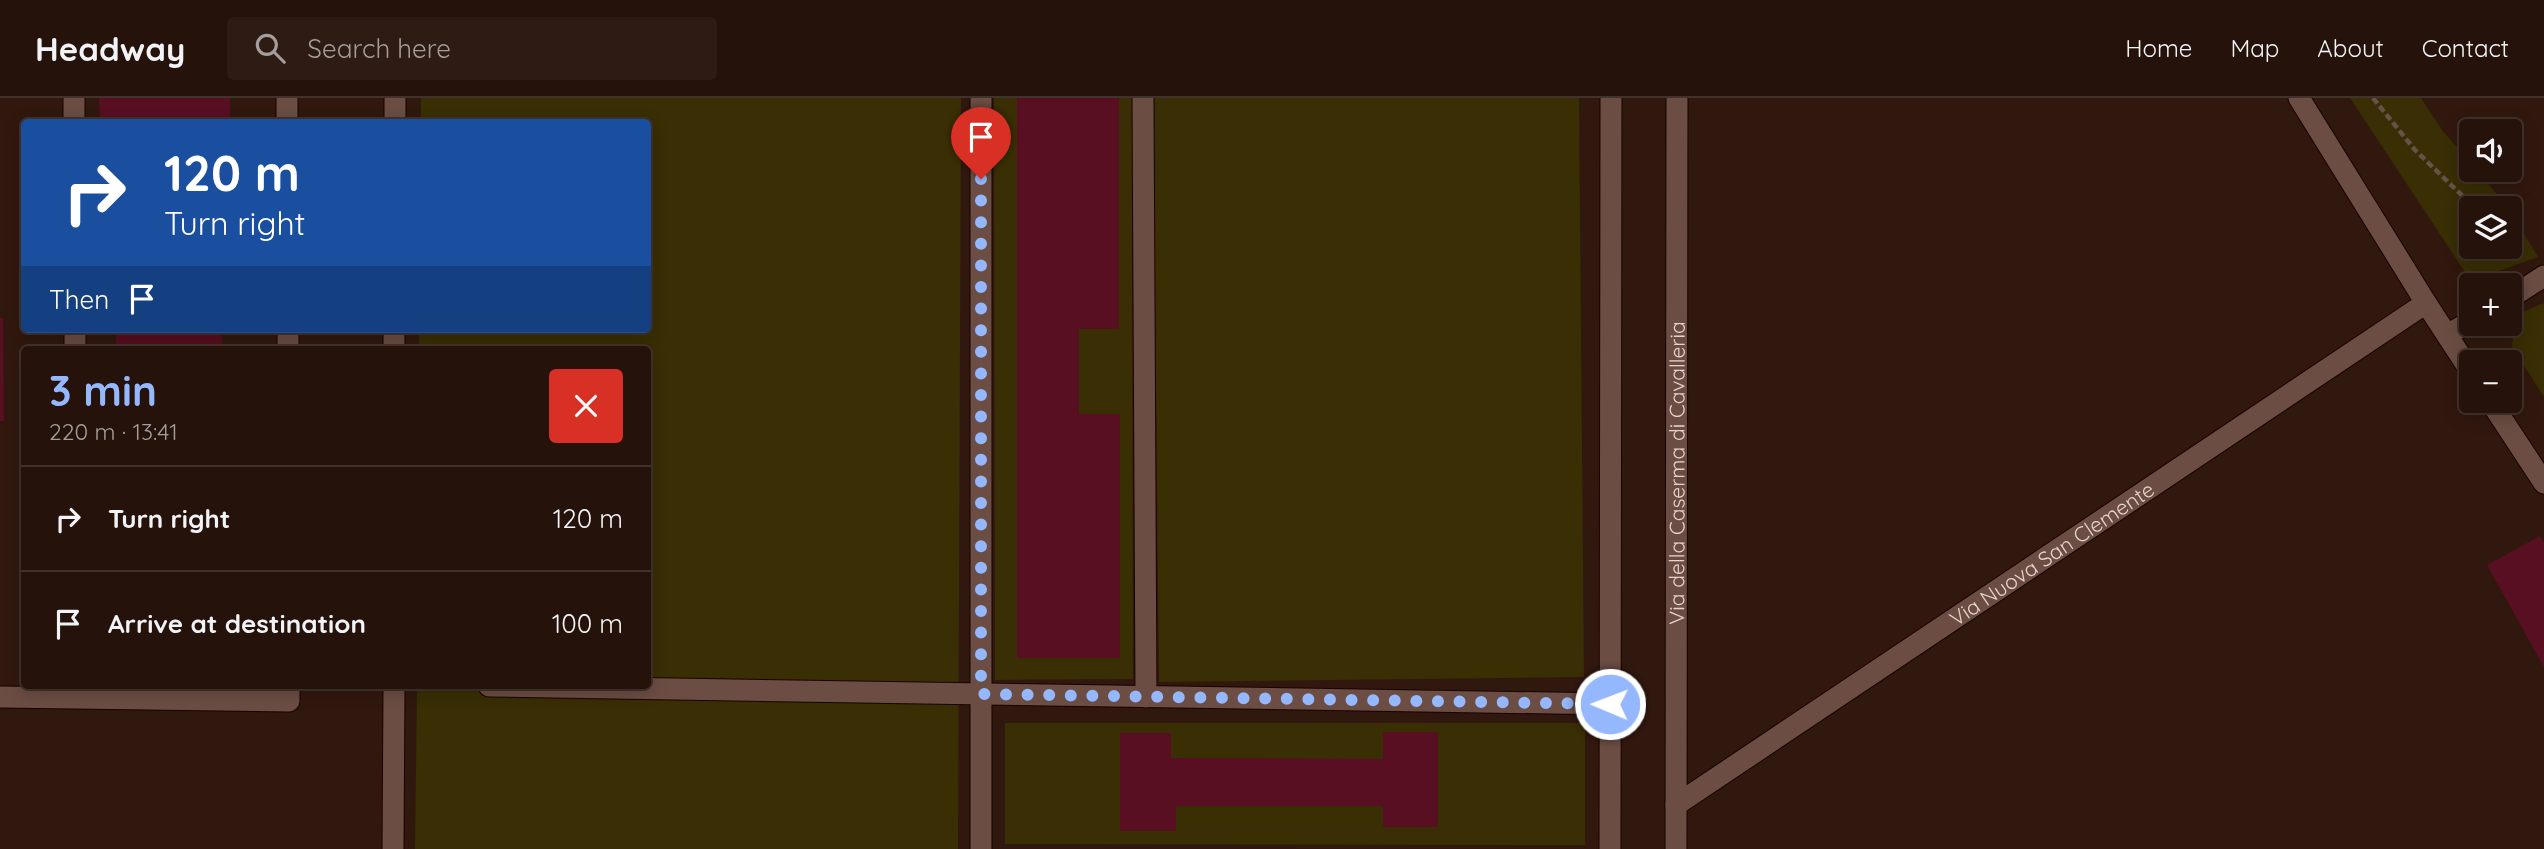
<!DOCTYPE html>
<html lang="en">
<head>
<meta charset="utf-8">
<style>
	body { margin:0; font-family:Quicksand,sans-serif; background:#2d1b14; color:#f1f3f6; height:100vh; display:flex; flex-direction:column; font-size:26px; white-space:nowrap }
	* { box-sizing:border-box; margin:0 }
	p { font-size:23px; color:#a39e9d }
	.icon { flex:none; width:38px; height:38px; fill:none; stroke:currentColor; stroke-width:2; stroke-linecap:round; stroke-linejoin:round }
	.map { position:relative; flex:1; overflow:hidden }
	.drawer { position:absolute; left:21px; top:248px; width:630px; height:343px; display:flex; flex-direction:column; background:#25120b; border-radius:7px; box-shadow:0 4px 18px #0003,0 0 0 2px #42322c }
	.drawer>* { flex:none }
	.top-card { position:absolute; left:21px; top:21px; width:630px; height:214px; border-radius:7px; box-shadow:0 4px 18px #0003,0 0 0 2px #42322c; background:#1a4fa0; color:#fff; overflow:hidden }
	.fabs { position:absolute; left:2459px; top:21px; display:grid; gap:14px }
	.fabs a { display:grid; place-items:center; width:63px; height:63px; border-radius:7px; background:#25120b; box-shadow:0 4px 18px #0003,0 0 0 2px #42322c; font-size:35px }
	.pin { position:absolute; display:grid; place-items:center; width:60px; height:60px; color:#fff; margin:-72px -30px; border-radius:50% 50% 50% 0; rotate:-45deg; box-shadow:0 0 7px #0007 }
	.pin .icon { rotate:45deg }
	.me { position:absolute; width:77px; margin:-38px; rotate:271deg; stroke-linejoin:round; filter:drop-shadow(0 0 5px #0008) }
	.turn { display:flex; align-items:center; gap:24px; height:147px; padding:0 28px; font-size:32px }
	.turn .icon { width:91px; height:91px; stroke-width:2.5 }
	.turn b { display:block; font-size:49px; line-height:60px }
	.then { display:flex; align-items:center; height:66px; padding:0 28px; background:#0003; gap:14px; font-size:26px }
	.round { display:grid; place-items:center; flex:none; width:74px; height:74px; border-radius:7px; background:#2d1b14 }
	.overview { display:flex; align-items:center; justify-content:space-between; height:119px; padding:0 28px }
	h1 { font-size:42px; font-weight:700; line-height:52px; color:#94b7fd }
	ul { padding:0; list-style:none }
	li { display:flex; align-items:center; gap:21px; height:105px; padding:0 28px; border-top:2px solid #42322c }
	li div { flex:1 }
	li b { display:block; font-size:26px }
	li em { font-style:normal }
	header { display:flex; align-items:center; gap:42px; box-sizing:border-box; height:98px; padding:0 35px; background:#25120b; border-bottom:2px solid #42322c }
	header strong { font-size:33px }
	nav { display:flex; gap:38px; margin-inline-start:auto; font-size:24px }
	.search { width:490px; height:63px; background:#2d1b14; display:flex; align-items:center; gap:18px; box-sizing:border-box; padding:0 24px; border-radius:7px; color:#a39e9d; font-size:26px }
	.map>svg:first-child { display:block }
	.green { fill:#392e04 }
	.building { fill:#570f21 }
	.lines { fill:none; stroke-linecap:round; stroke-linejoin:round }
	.minor-casing { stroke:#180300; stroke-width:23 }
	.path { stroke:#685149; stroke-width:4.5; stroke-dasharray:7 3.5; stroke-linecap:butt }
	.minor { stroke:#6b4d43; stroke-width:21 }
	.route { stroke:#94b7fd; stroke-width:12; stroke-dasharray:0 21.6 }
	.labels { text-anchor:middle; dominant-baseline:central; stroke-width:5; stroke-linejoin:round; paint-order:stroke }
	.street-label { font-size:21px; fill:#e5d3cc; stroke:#270e06 }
</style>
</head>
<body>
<header>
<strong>Headway</strong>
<div class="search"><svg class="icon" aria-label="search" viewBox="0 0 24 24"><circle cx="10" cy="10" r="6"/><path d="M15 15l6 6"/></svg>Search here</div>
<nav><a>Home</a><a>Map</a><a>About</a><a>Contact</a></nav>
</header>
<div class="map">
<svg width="2544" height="751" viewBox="0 0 2544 751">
	<rect width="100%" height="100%" fill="#31180f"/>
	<g class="green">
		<polygon points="421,0 961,0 958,751 415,751 417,588 648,588 648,252 419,252 419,231 648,231 648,24 421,24"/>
		<polygon points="994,0 1132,0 1133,581 995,582"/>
		<polygon points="1153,0 1579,0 1584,579 1159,584"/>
		<polygon points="2350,0 2421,0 2442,32 2471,65 2471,72 2477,72 2508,110 2471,110 2471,149 2510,149 2510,112 2538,159 2471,183"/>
		<polygon points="2544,205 2544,299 2512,249 2516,217"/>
		<polygon points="1005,625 1585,625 1585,747 1005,746"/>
	</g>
	<g class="building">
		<polygon points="99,0 230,0 230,24 100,24"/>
		<polygon points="1017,0 1119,0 1119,231 1079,231 1079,316 1120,316 1120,560 1017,560"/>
		<polygon points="0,220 3,220 4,323 0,323"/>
		<rect x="116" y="231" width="106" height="21"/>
		<polygon points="2540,438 2544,445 2544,569 2487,467"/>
		<polygon points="1383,634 1438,634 1438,729 1383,729 1383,708 1176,708 1176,733 1120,733 1120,635 1171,635 1171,660 1383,661"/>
	</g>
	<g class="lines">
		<g class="minor-casing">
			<g id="minor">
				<polyline points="74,0 74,24"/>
				<polyline points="287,0 287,24"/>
				<polyline points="981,0 981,751"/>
				<polyline points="1143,0 1146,599"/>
				<polyline points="2299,0 2426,205 2471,274"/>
				<polyline points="395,24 395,0"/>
				<polyline points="2510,200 2544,178"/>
				<polyline points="75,231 75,252"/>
				<polyline points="288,231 288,252"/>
				<polyline points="2447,237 2471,223"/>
				<polyline points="394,252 394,231"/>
				<polyline points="2490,303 2544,385"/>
				<polyline points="489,588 1610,606"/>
				<polyline points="0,599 289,603 289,588"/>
				<path id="s1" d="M1676 707 2426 205"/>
				<polyline points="393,751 394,588"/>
				<polyline points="1610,751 1611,0"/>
				<path id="s2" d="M1676 751 1677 0"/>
			</g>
		</g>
		<g class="path">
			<polyline points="2373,0 2415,52 2475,110"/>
			<polyline points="2505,149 2515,162"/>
		</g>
		<use href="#minor" class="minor"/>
	</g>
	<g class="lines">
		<polyline class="route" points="981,81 981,596 1610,606"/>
	</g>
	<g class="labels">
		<g class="street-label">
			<text stroke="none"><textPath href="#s2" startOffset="376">Via della Caserma di Cavalleria</textPath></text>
			<text stroke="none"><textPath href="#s1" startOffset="452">Via Nuova San Clemente</textPath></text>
		</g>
	</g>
</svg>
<div class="fabs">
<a><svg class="icon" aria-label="sound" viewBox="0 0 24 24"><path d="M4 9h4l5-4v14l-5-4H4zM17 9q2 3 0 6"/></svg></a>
<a><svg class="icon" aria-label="layers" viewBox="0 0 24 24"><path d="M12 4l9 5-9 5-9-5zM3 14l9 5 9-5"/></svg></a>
<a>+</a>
<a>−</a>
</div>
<div class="pin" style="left:981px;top:81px;background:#d93025"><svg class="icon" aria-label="arrive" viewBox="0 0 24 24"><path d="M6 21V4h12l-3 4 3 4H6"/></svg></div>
<svg class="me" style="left:1610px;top:606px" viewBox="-20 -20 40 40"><circle r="17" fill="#94b7fd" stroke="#fff" stroke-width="3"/><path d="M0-11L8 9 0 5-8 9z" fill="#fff"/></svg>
<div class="top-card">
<div class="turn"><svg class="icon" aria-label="right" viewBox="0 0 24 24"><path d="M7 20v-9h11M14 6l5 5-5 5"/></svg><div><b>120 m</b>Turn right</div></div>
<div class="then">Then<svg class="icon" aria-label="arrive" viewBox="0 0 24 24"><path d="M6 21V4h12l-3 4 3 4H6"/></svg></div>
</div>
<section class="drawer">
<div class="overview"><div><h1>3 min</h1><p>220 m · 13:41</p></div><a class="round" style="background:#d93025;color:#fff"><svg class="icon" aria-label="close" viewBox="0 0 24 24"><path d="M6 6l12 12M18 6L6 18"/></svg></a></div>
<ul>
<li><svg class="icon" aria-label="right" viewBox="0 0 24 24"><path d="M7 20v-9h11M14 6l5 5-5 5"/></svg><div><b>Turn right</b></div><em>120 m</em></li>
<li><svg class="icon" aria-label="arrive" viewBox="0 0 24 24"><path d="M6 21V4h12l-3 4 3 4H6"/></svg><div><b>Arrive at destination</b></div><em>100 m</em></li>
</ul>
</section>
</div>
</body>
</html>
